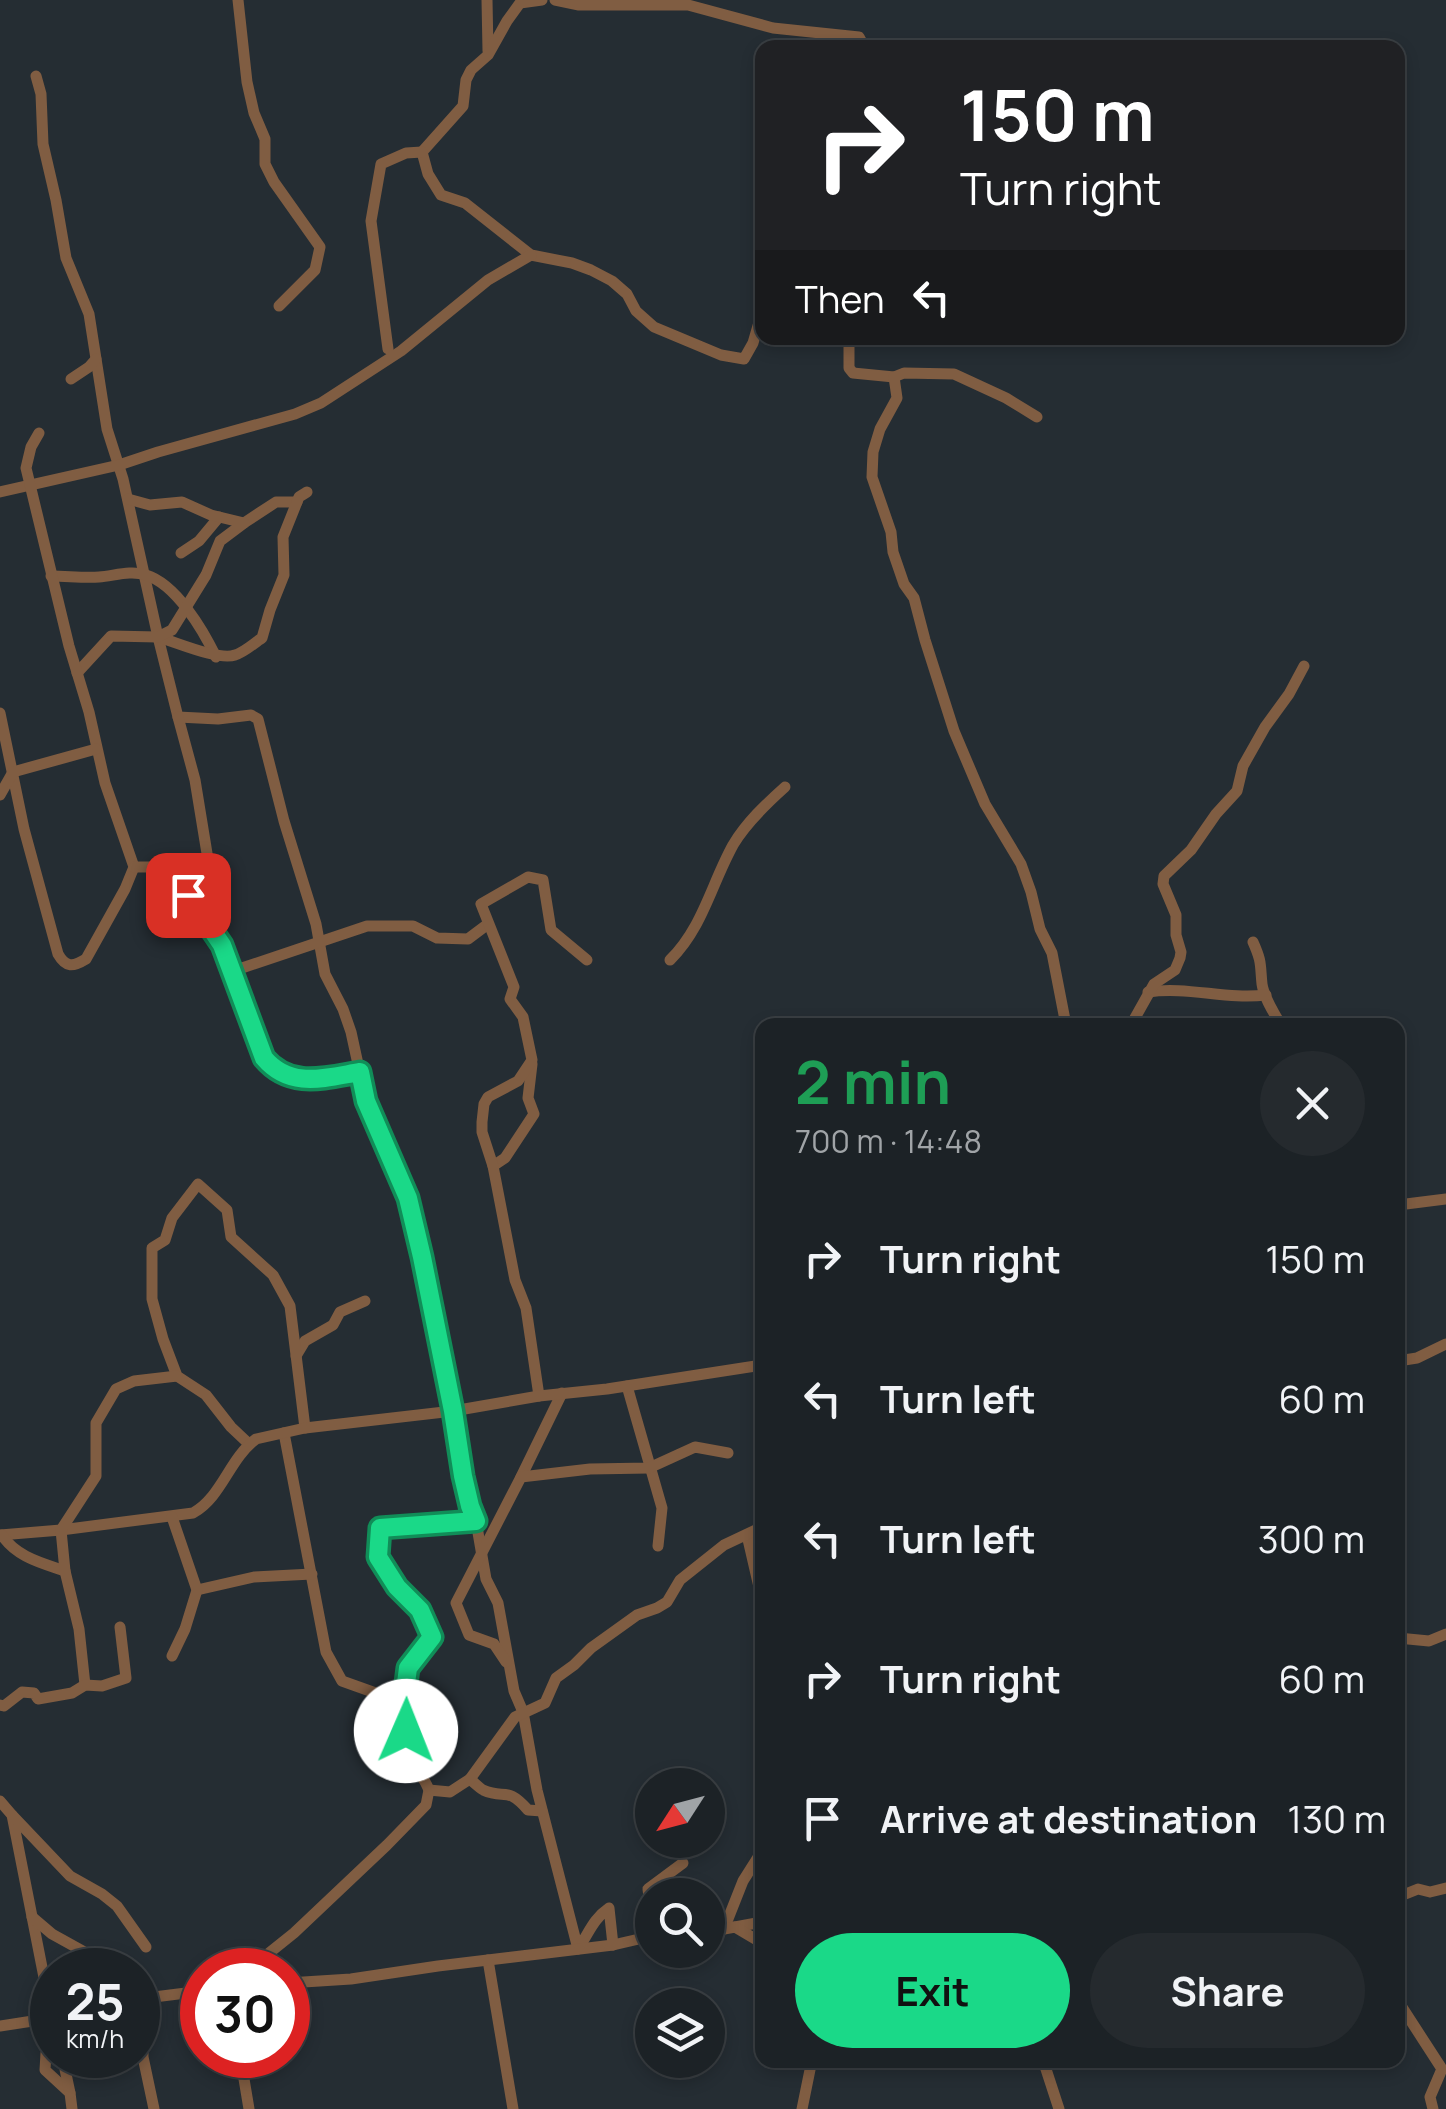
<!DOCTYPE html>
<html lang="en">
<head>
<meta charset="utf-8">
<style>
	body { margin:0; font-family:Manrope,sans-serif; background:#252a2e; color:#f1f3f6; height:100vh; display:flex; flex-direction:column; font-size:38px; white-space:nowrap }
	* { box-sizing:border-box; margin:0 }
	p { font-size:32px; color:#a0a4a7 }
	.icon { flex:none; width:55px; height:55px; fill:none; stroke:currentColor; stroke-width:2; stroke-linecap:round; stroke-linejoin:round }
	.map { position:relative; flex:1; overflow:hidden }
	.sheet { position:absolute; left:755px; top:1018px; width:650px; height:1050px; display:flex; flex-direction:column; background:#1c2226; border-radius:20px; box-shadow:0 5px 15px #0003,0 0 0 2px #3a3f43 }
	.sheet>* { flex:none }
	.hud { position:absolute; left:755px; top:40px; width:650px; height:305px; border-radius:20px; box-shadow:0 5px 15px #0003,0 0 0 2px #3a3f43; background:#202124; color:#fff; overflow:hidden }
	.needle { width:65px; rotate:234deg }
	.fabs { position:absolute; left:635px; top:1768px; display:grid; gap:20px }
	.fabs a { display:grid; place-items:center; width:90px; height:90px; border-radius:50%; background:#1c2226; box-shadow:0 5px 15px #0003,0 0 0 2px #3a3f43; font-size:50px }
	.speed { position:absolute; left:30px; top:1948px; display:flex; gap:20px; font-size:50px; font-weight:700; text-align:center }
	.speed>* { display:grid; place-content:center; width:130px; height:130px; border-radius:50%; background:#1c2226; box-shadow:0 5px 15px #0003,0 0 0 2px #3a3f43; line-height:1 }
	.speed small { font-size:25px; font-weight:400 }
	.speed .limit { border:15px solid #d22; background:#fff; color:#111 }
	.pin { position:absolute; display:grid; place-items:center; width:85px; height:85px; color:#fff; margin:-42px; border-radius:20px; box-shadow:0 5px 15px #0006 }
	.me { position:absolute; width:110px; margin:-55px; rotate:1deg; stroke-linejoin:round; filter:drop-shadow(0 0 8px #0008) }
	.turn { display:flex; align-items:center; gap:35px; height:210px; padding:0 40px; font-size:45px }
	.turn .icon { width:130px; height:130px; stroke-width:2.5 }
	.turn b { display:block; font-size:70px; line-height:85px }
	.then { display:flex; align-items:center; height:95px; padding:0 40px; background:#0003; gap:20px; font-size:38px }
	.round { display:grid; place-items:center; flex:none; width:105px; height:105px; border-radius:52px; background:#252a2e }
	.summary { display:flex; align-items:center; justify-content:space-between; height:170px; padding:0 40px }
	h1 { font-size:60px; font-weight:700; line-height:75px; color:#1e9e55 }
	.cta { display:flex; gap:20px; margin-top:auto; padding:20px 40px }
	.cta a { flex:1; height:115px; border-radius:60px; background:#1ad988; color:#111; font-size:40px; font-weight:700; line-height:115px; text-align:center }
	.cta a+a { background:#252a2e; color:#f1f3f6 }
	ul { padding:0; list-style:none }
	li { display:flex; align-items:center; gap:30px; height:140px; padding:0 40px }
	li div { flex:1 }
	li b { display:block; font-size:38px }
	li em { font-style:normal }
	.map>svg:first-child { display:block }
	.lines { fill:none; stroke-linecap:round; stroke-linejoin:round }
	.street { stroke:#805d42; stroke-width:11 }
	.route-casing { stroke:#118d58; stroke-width:25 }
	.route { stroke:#1ad988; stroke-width:18 }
</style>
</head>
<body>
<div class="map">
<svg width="1446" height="2109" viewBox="0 0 1446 2109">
	<rect width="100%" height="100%" fill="#252d33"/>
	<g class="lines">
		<g class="street">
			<polyline points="238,0 247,82 254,113 265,139 265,164 274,182 320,247 315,270 279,306"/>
			<polyline points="487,0 488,51"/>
			<polyline points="542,0 520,3 507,21 488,55 471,70 466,80 463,106 422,152 428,174 441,195 465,203 531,255 572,263 591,270 612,281 627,294 636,311 654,327 721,355 744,359 753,343 762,312"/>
			<polyline points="555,0 579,5 688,5 773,28 859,37 865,48"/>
			<path d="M36 76 41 94 43 144 56 200 66 258 89 314 107 429 123 479 158 637 178 717 218 719 251 715 258 719 284 821 316 924 325 974 343 1009 351 1032 366 1101 408 1198 423 1257 470 1506 476 1521 486 1579 498 1603 514 1691 523 1712 537 1790 578 1949C589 1933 593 1919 609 1908L613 1945"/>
			<polyline points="849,338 849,368 853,373 894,377"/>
			<polyline points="388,349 371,221 381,164 406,153 422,152"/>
			<polyline points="71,379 89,367 96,359"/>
			<polyline points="1037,417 1006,398 954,374 904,373 894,377 897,398 880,429 873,452 872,477 891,532 893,552 904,584 914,598 925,640 954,731 985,804 1021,864 1031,892 1040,929 1052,953 1066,1025"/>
			<polyline points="0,492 119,465 158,452 295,414 321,403 401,351 488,280 531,255"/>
			<polyline points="244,523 276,502 297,502"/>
			<polyline points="181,553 199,541 219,517"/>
			<path d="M51 576C67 576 83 578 99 577 114 576 130 570 146 575 176 584 203 630 216 657"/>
			<path d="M158 637C176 642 219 661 235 655 245 652 254 643 262 638L270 610 284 575 283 537 299 497 307 492"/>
			<polyline points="77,673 111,636 158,637 172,630 206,575 220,541 244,523 211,515 182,502 150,505 128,499"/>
			<path d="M0 713 24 829 58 954C66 968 73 967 86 959L125 889 134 867 105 783 89 712 69 646 26 468 31 447 39 433"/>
			<polyline points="178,717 195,780 221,939"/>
			<polyline points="0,795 13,772 96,749"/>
			<path d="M134 867H160L177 879 222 945 264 1058C290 1089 325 1078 359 1072"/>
			<path d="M1253 942C1262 962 1260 964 1262 984 1264 998 1274 1013 1281 1025"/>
			<path d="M670 960C703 927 711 885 733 845 746 823 766 804 785 787"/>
			<polyline points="233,971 367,926 413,926 437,938 468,939 488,924"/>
			<path d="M1148 992C1188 986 1226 1000 1266 995"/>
			<polyline points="1131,1025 1154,984 1175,970 1180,958 1181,952 1176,935 1176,915 1163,884 1164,876 1191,850 1216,814 1237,791 1243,766 1265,727 1289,694 1304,666"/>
			<polyline points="493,1166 505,1158 534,1114 528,1098 532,1064"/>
			<polyline points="1398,1205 1446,1199"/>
			<polyline points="296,1356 305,1341 333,1325 340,1312 365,1301"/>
			<polyline points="1398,1361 1417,1358 1446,1344"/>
			<polyline points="627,1386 662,1508 658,1546"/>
			<polyline points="539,1396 526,1308 515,1280 493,1166 482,1132 482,1122 484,1104 488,1097 518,1081 532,1060 523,1017 510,999 514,987 481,904 528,877 543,880 551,930 587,960"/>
			<path d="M284 1433 326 1652 342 1681 384 1696 396 1713 406 1719C406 1734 407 1755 416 1768 422 1776 425 1780 429 1790"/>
			<polyline points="249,1444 231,1427 206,1395 177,1376 163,1339 152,1299 152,1248 165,1240 172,1218 198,1184 227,1210 231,1237 273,1275 290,1306 305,1428"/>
			<polyline points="521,1477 562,1393"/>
			<path d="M0 1535 61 1530 193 1513C222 1497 229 1459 256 1439L305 1428 453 1411 539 1396 607 1389 762 1365"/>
			<path d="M2 1535C16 1557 42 1563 65 1571"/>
			<polyline points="747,1535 762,1600"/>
			<polyline points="197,1590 254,1577 312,1574"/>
			<polyline points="1398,1638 1429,1641 1446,1634"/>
			<polyline points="172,1656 185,1629 197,1590 172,1517"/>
			<polyline points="506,1662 494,1644 469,1635 456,1603 521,1477 590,1469 649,1468 695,1447 728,1453"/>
			<polyline points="85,1685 79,1629 65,1571 61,1530 96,1476 96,1423 116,1389 134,1381 177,1376"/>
			<polyline points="0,1705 4,1706 22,1692 34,1693 38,1699 72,1693 85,1685 102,1686 126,1678 120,1627"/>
			<polyline points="406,1719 403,1706 408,1669 433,1637 420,1610 397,1587 378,1557 381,1529 476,1521"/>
			<path d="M470 1779C471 1780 482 1790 483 1790 505 1800 506 1785 528 1810L542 1811"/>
			<polyline points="0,1801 12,1815 52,2018"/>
			<polyline points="12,1815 70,1876 102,1894 117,1906 146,1947"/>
			<polyline points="1398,1897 1418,1889 1430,1892 1446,1888"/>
			<polyline points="32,1917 52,1934 117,1970"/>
			<polyline points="652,1921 648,1889 683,1863"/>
			<polyline points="735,1927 762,1922"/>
			<polyline points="724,1929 743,1881 762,1851"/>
			<polyline points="708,1932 735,1927 762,1943"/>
			<polyline points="488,1960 513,2109"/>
			<polyline points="248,1970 294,1933 387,1845 426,1805 429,1790 450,1792 470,1779 515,1717 545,1703 556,1678 574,1665 591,1648 637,1615 657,1608 667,1602 680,1580 724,1545 762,1527"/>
			<polyline points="288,1983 351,1979 438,1966 613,1945 652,1936"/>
			<polyline points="138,1984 154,1997"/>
			<polyline points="1398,2001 1442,2069 1430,2097 1433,2109"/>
			<polyline points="138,2005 154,1997 202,1991"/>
			<polyline points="139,2005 143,2032 143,2057 154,2109"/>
			<polyline points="0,2026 52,2018"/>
			<polyline points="46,2053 45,2070 70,2093 72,2109"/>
			<polyline points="62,2055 70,2093"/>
			<polyline points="240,2055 249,2109"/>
			<polyline points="1043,2060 1059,2109"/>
			<polyline points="802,2109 812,2060"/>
		</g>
	</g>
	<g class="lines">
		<g class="route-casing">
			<path id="route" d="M188 895 222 945 264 1058C290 1089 324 1078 360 1072L366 1101 408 1198 422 1257 453 1411 463 1476 470 1506 476 1521 380 1528 378 1557 397 1587 420 1610 432 1637 408 1668 403 1706 406 1731"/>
		</g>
		<use href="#route" class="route"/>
	</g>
</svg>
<div class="fabs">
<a><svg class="needle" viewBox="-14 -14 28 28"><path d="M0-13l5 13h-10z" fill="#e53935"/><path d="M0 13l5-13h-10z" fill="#a0a4a7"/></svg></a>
<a><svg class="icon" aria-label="search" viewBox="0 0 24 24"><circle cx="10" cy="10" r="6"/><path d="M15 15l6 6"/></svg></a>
<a><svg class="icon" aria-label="layers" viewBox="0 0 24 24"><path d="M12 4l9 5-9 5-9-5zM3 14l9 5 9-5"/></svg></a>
</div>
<div class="speed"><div>25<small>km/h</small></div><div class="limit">30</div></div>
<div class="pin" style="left:188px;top:895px;background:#d93025"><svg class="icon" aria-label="arrive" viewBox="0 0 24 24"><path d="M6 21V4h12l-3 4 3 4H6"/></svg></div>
<svg class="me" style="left:406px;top:1731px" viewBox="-20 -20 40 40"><circle r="19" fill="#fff"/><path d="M0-13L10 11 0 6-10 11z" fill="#1ad988"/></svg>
<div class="hud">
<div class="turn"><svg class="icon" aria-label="right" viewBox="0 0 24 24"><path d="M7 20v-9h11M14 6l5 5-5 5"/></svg><div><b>150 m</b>Turn right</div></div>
<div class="then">Then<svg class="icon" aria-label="left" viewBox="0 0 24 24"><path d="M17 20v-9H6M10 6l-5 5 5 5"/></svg></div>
</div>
<section class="sheet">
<div class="summary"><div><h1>2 min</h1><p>700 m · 14:48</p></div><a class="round"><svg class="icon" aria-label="close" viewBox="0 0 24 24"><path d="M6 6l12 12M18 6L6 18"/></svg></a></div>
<ul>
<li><svg class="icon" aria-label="right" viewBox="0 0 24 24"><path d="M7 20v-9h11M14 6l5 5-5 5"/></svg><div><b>Turn right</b></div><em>150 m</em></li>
<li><svg class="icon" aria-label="left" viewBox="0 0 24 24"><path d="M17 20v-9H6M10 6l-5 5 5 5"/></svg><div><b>Turn left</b></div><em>60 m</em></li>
<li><svg class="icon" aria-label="left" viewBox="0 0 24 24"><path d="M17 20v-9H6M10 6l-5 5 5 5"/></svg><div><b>Turn left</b></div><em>300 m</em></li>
<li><svg class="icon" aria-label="right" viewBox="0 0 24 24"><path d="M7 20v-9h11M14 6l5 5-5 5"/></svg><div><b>Turn right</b></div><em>60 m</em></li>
<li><svg class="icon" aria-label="arrive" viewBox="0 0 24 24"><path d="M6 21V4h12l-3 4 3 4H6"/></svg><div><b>Arrive at destination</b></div><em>130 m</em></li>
</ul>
<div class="cta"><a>Exit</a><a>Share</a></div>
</section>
</div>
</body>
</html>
